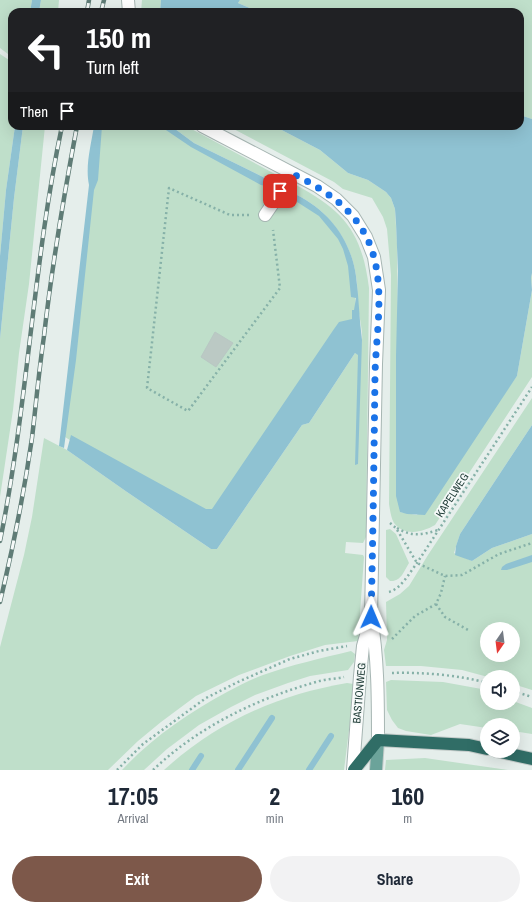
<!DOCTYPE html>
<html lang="en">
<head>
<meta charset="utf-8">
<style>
	body { margin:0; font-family:"Archivo Narrow",sans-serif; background:#f2f2f3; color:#1f2937; height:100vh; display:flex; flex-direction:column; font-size:15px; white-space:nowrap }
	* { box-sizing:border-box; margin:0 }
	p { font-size:13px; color:#747a83 }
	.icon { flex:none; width:22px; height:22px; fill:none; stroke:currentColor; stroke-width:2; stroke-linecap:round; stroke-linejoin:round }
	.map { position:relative; height:770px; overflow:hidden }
	.drawer { display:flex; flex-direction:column; background:#fff; flex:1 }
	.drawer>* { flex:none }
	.top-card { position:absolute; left:8px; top:8px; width:516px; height:122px; border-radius:12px; box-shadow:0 4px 16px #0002; background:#202124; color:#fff; overflow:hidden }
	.needle { width:26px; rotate:194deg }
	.fabs { position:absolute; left:480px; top:622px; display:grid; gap:8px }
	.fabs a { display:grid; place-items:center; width:40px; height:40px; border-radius:50%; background:#fff; box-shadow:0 4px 16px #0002; font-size:20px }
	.pin { position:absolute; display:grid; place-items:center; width:34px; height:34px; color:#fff; margin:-17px; border-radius:8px; box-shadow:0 2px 6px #0006 }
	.me { position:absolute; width:44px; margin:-22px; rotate:1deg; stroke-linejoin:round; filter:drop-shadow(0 0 3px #0008) }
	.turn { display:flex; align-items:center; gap:14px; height:84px; padding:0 12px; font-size:18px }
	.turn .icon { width:52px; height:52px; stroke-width:2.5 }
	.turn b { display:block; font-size:28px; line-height:34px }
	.then { display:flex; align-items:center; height:38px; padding:0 12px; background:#0003; gap:8px; font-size:15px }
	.eta { display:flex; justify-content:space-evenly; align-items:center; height:68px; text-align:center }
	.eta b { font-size:24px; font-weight:800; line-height:28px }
	.action { display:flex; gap:8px; margin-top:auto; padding:8px 12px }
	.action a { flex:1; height:46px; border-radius:24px; background:#7d584a; color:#fff; font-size:16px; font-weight:800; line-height:46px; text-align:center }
	.action a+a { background:#f2f2f3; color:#1f2937 }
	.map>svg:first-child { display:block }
	.green { fill:#bfdfca; fill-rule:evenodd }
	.water { fill:#8fc2d2 }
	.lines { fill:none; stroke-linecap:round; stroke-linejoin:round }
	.stream { stroke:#8fc2d2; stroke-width:6 }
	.building { fill:#bbc9c4; stroke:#b8c8c3 }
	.minor-casing { stroke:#a7b6b3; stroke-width:14 }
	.major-casing { stroke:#c2cac8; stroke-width:14 }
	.highway-casing { stroke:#c2cac8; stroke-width:14 }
	.path { stroke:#86b1a8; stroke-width:2.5; stroke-dasharray:2 3; stroke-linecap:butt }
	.minor { stroke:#fff; stroke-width:12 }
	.major { stroke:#6ba39a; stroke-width:12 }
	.highway { stroke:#306d66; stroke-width:12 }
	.rail-casing { stroke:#5f7c76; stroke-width:4.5 }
	.rail { stroke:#f6faf9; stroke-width:3; stroke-dasharray:9; stroke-linecap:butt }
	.route { stroke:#1a73e8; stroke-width:7; stroke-dasharray:0 12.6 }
	.labels { text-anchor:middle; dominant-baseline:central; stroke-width:3.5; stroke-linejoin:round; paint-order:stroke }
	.street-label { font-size:11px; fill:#24403b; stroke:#f6faf9 }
</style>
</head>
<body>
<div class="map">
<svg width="532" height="770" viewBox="0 0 532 770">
	<rect width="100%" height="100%" fill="#e5eeeb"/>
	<g class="green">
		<polygon points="0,0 32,0 30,12 12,12 12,57 0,48"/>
		<polygon points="41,0 59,0 58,12 39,12"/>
		<polygon points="142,0 161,0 160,12 141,12"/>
		<polygon points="240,0 532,0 532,119 520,115 520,12 259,12 238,3"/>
		<polygon points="0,54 12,62 12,126 15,126 6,190 0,256"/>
		<polygon points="23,126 45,126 29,284 19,353 13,410 0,497 0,339 14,198"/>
		<polygon points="99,126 169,126 186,140 272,185 289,197 294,198 321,214 340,236 355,277 356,320 211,528 65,437"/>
		<polygon points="171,126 186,126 275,174 278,188 272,185 271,181 194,143"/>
		<path d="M228 126H274L320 150 348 173 368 180 386 192 391 198 395 209 397 244 400 512 417 515 517 376 532 290 531 278 532 273V377L435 525C423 532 405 537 394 523 391 518 390 510 389 504L391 275 387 229 383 217 372 198 343 189 334 182Z"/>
		<path d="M296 185C344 211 362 232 369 288L366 537 363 543 346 542 345 553 363 555 364 557 358 641 325 645 290 656 239 675 196 696 161 722 138 741 108 770H0V647L24 555 32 517 44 438 67 450 127 492 211 549H217L302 425 309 423 355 353 358 354C359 350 362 344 362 340 363 331 359 316 358 306 357 296 358 286 356 276 351 241 329 211 297 195L295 196 291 195Z"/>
		<path d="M532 398V425L460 534 454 553 472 561 492 548 532 534V690L513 684V677H488L462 670 421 666H386L384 650 387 640 386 602 400 594 409 586 428 555ZM487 629H513V655H487Z"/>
		<path d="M390 529 396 534 409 563C404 571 401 582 390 581L386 577V530Z"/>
		<path d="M351 651 355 654 354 662 348 670 310 676 288 683 255 695 231 707 199 725 167 749 144 770H122C152 738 188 713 227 692 239 686 250 680 263 675 291 665 322 658 351 651Z"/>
		<polygon points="391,680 443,682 487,690 487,703 513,703 513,701 532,708 532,734 513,731 513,725 487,725 487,728 460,724 431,735 406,731 398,728 392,720 387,710 386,682"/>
		<path d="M347 683 354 684V690L344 770H164C217 722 277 695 347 683Z"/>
		<polygon points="425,758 508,770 385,770 386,760"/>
	</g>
	<g class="water">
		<polygon points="32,0 41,0 39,12 30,12"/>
		<polygon points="161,0 240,0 238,3 259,12 160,12"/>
		<polygon points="520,115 532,119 532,273 531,278 532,290 517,376 425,515 407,514 400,512 396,496 396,356 398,271 396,223 395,209 391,198 386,192 368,180 348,173 320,150 274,126 520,126"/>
		<polygon points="15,126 23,126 14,198 0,339 0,256 6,190"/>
		<path d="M94 126H102L98 180 94 190 76 360 64 448 59 446 89 185C85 166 91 145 94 126Z"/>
		<polygon points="160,126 171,126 194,143 271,181 272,185 271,187 261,185 191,147"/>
		<path d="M297 195C329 211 351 240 356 276 359 297 359 319 362 340L358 464 355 465 358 355 355 353 309 423 302 425 217 549H211L127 492 67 450 71 435 206 509H212L334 329 339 322 352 319V310H354L356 298 351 297 348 266 343 249 338 239 319 216 294 200 295 196Z"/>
		<polygon points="532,425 532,534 492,548 472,561 455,555 456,546 460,534"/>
		<polygon points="532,555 532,562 507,570 501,570 502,567 506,564"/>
	</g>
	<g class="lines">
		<g class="stream">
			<polyline points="192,770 201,756"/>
			<polyline points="238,770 272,718"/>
			<polyline points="309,770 331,736"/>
		</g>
	</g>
	<polygon class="building" points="215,332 233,343 216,367 201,357"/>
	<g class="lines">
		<g class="minor-casing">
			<g id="minor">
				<polyline points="128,0 129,12"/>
				<path d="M202 126 317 186 336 199 353 216 366 237 374 257 379 290 376 364 371 617C378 658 378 698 378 740"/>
				<polyline points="265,215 293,174"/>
				<polyline points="353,770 360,676 363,646 370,621"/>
			</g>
		</g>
		<g class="major-casing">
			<polyline id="major" points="376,770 378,740"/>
		</g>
		<g class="highway-casing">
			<g id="highway">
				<polyline points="496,751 532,759"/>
				<polyline points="354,770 378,740 469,745 487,749"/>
			</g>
		</g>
		<g class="path">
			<polyline points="249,215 230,215 169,188 147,388 188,411 280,288 273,230"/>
			<polyline points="390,523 396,528 417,563 445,576 462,575 499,554 532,543"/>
			<path d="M397 528C412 537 422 535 438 530"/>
			<path d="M389 592C401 589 410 572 417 563L532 387"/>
			<polyline points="436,604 445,617 470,631"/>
			<polyline points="392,639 415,616 436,604 441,593 445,576"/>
			<path d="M392 673C420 672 460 675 487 683"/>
			<polyline points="513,691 532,697"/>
			<polyline points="117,770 143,744 206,698 240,681 290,659 319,651 347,646"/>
			<path d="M153 770C198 727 256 699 316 682 325 679 335 679 344 677"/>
		</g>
		<use href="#minor" class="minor"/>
		<use href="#major" class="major"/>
		<use href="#highway" class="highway"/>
		<g class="rail-casing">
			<g id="rail">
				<polyline points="87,12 89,0"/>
				<polyline points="101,12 104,0"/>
				<path d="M0 541C28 404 33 263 62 126"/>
				<path d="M0 602C13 548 24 493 32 438 36 404 39 370 44 336 52 265 64 195 77 126"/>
			</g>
		</g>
		<use href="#rail" class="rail"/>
	</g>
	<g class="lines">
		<path class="route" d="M280 191 293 174C323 189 351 206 367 238 387 280 376 330 375 375 374 456 373 536 371 617"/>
	</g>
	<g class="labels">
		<g class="street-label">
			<text transform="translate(452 495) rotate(-57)">KAPELWEG</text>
			<text transform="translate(359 693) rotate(-85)">BASTIONWEG</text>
		</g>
	</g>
</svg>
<div class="fabs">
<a><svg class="needle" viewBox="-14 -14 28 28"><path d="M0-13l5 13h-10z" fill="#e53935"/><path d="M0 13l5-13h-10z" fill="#747a83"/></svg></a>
<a><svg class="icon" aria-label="sound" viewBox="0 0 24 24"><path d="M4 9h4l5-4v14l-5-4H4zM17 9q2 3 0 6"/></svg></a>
<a><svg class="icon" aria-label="layers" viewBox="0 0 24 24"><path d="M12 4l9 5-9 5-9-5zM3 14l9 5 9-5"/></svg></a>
</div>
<div class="pin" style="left:280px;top:191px;background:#d93025"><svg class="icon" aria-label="arrive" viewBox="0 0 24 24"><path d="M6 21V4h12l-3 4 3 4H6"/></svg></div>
<svg class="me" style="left:371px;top:617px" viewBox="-20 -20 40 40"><path d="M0-17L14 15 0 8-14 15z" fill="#1a73e8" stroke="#fff" stroke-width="4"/></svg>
<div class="top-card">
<div class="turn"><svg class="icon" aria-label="left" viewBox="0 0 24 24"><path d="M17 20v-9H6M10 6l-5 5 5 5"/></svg><div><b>150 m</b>Turn left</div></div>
<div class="then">Then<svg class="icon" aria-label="arrive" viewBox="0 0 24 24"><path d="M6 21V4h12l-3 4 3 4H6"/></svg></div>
</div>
</div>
<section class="drawer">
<div class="eta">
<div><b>17:05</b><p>Arrival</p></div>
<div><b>2</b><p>min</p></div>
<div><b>160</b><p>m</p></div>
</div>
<div class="action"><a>Exit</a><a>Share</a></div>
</section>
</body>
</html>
